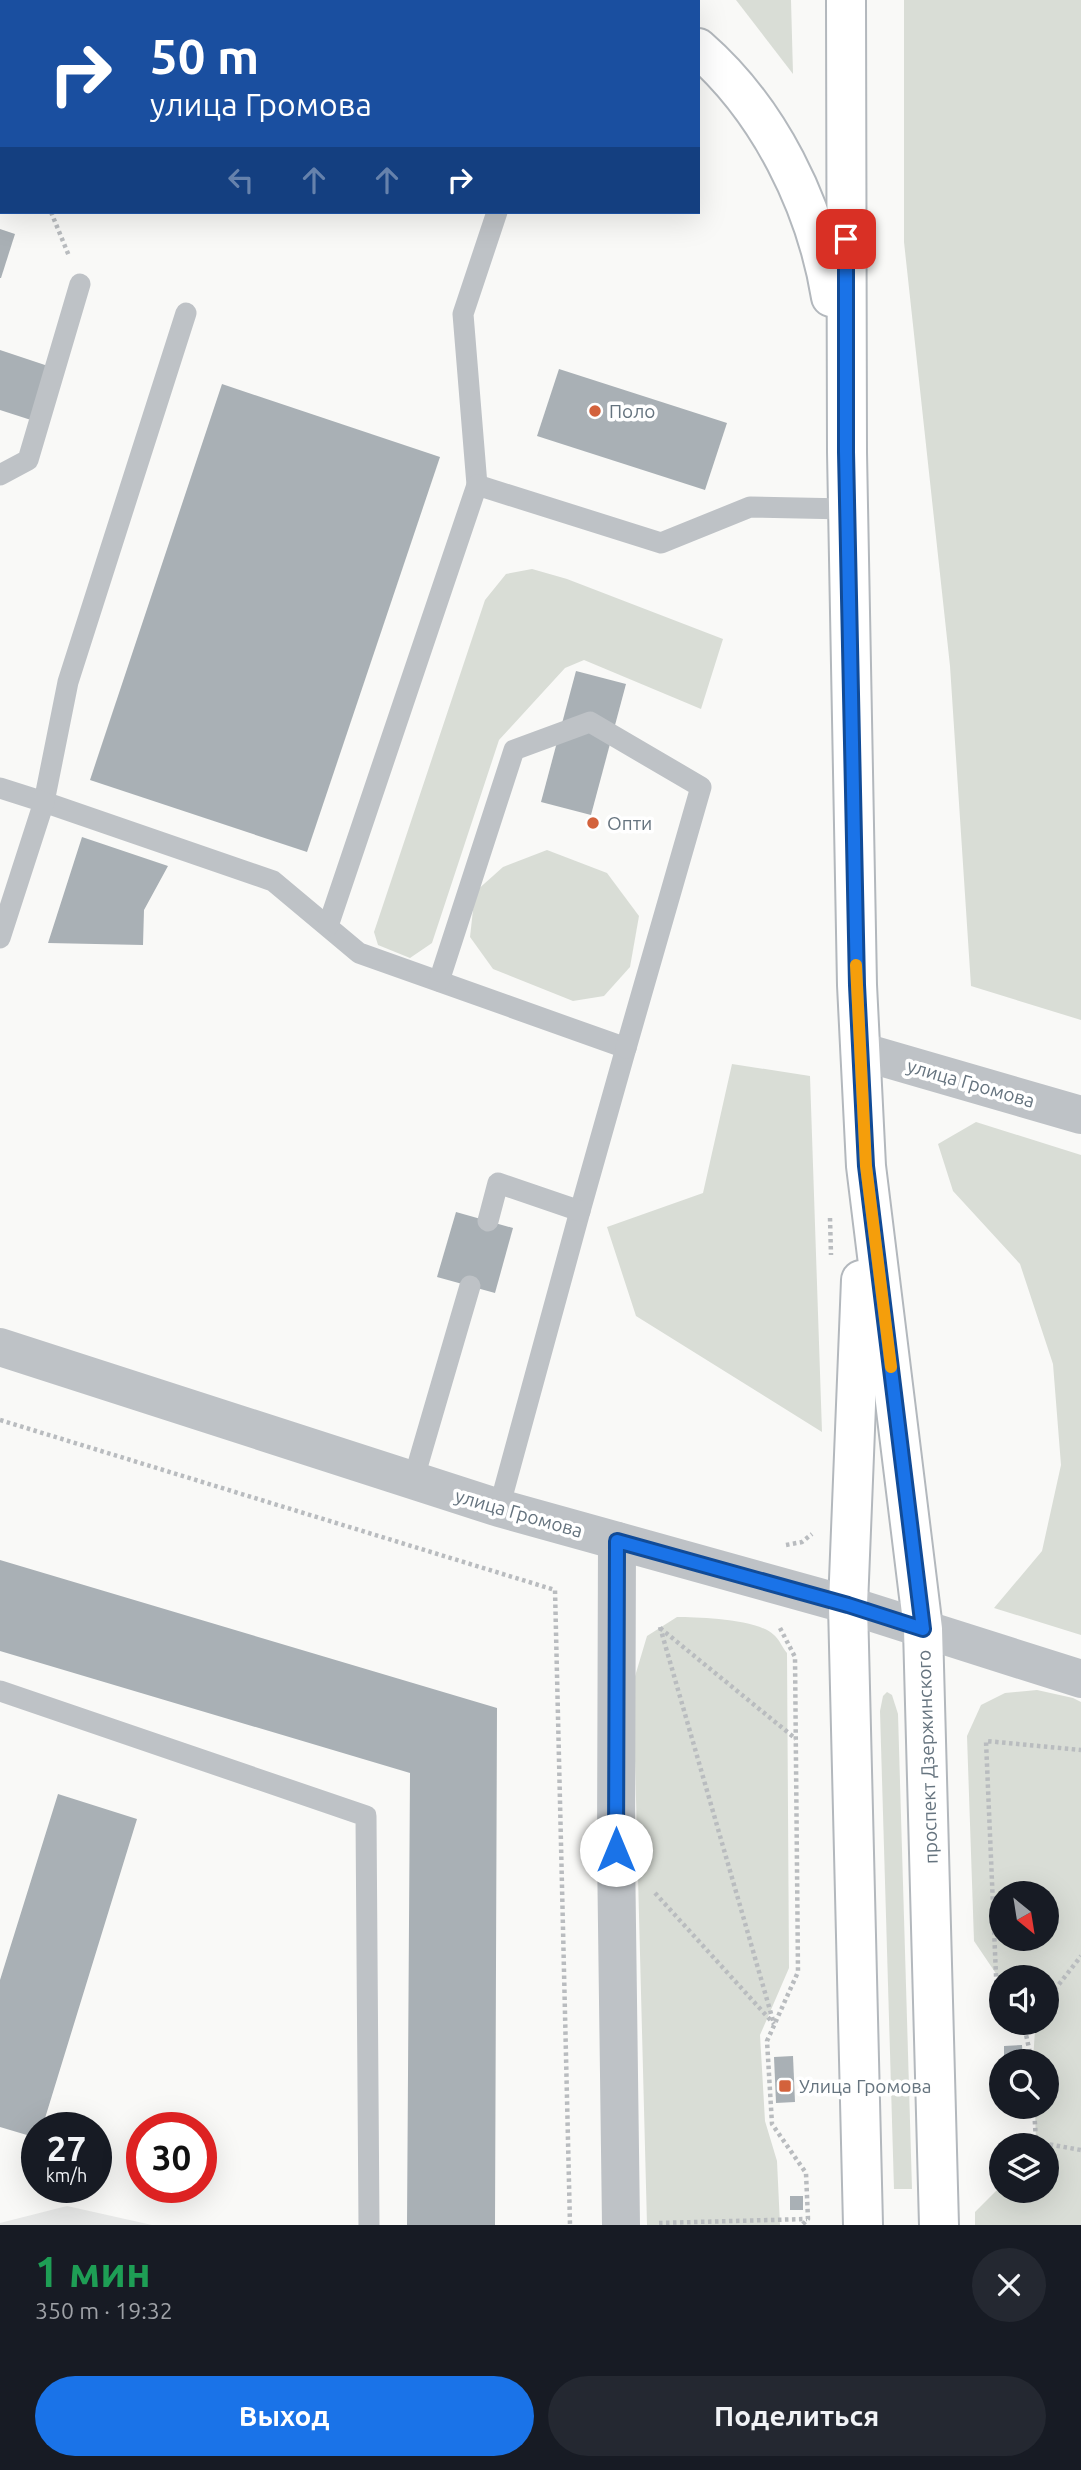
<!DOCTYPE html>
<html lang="ru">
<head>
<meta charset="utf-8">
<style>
	body { margin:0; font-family:Ubuntu,sans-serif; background:#242831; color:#f1f3f6; height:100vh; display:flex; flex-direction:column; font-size:26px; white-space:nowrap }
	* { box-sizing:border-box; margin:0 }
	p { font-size:23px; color:#9ea1a6 }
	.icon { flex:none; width:38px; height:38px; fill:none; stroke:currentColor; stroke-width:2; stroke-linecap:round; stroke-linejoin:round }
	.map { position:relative; height:2225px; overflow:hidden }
	.side { display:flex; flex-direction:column; background:#171b24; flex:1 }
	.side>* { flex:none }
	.banner { position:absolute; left:0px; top:0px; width:700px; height:214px; box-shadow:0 7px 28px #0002; background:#1a4fa0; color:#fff; overflow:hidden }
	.needle { width:46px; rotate:150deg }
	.controls { position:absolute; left:989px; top:1881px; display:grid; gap:14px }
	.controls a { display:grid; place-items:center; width:70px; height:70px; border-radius:50%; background:#171b24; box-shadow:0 7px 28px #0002; font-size:35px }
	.speed { position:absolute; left:21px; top:2112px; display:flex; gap:14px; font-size:35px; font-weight:700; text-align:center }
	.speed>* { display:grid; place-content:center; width:91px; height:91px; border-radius:50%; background:#171b24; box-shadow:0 7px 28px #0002; line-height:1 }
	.speed small { font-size:18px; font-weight:400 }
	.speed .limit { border:10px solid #d22; background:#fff; color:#111 }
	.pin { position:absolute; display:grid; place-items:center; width:60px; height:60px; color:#fff; margin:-30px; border-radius:14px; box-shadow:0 4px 10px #0006 }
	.me { position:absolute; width:77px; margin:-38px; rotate:0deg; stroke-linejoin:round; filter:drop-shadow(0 0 5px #0008) }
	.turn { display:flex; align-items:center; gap:24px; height:147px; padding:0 35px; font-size:32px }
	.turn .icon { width:91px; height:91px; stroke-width:2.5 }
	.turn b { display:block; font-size:49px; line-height:60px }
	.lanes { display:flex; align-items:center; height:66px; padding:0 35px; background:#0003; justify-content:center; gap:35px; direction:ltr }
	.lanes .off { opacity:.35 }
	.round { display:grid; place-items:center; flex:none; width:74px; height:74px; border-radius:37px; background:#242831 }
	.head { display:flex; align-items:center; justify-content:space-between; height:119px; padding:0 35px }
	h1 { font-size:42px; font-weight:700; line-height:52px; color:#1e9e55 }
	.primary-button { display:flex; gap:14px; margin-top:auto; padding:14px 35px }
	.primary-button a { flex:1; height:80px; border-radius:42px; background:#1a73e8; color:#fff; font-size:28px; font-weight:700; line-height:80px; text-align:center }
	.primary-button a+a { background:#242831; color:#f1f3f6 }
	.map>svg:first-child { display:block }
	.built { fill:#e7e8e7 }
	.green { fill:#d9ddd6; fill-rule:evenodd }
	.building { fill:#a9b0b5 }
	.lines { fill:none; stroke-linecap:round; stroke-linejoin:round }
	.secondary-casing { stroke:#b3b8bd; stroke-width:42 }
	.path { stroke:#b9bcbf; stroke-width:4.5; stroke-dasharray:3.5 3.5; stroke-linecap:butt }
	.service { stroke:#bec2c6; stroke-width:21 }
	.minor { stroke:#bec2c6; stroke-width:38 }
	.tertiary { stroke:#bec2c6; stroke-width:38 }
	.secondary { stroke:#fff; stroke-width:38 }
	.route-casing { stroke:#114b97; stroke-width:18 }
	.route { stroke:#1a73e8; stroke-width:12 }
	.slow { stroke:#f59e0b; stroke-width:12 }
	.poi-dot { fill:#d3623c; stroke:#fff; stroke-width:2.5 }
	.labels { text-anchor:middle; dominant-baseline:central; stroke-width:7; stroke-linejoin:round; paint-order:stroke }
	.poi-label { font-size:19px; fill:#66747f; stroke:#fff; text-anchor:start }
	.street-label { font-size:19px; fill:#66747f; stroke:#fff }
</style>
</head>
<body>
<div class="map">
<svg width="1081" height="2225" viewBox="0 0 1081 2225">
	<rect width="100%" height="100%" fill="#f9f9f7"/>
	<polygon class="built" points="67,2206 152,2225 0,2225 0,2223"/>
	<g class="green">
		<polygon points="736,0 791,0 793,74"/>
		<polygon points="904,0 1081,0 1081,1020 971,986 950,666 904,242"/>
		<polygon points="532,569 567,579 723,639 701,709 584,660 565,668 499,740 432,943 410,958 378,945 374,932 485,600 506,574"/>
		<polygon points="547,850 607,873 639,916 630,967 604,996 573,1001 493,969 470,937 475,892 503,867"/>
		<polygon points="732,1064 810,1076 822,1432 636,1316 607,1227 703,1193"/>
		<polygon points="976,1122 1081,1155 1081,1635 994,1608 1042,1551 1061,1465 1053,1364 1020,1264 953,1191 938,1144"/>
		<path d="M677 1617C699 1617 758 1619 774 1635 779 1639 782 1647 787 1653L789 1968 760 2035 765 2121 777 2161 780 2225H647L633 1683 647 1636Z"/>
		<path d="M1037 1690 1073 1698 1081 1702V2225H975V2212L1001 2186V2191H1046V2146L1036 2145 1035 2107H1046V2062L1033 2061 1035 2030 1030 2023H1046V1978H1001V1981L974 1941 967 1736 981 1705 1005 1693ZM1001 1894H1046V1939H1001Z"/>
		<polygon points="887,1692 892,1695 898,1714 912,2189 894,2189 880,1711 883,1696"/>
	</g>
	<g class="building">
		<polygon points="0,229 15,234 1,278 0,278"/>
		<polygon points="0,350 48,366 31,420 0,410"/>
		<polygon points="559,369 727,423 705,490 537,436"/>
		<polygon points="222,384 440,457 307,852 90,780"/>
		<polygon points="576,671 626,684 591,815 541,802"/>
		<polygon points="82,837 168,866 144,910 143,945 48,943"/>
		<polygon points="456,1212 513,1228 495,1293 437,1277"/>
		<polygon points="0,1560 497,1708 495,2225 407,2225 410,1773 0,1651"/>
		<polygon points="58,1794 137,1819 42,2128 37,2128 37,2138 0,2127 0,1980"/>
		<polygon points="1022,2045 1023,2062 1004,2062 1004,2046"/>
		<polygon points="793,2056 795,2102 776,2103 774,2057"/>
		<rect x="790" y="2196" width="13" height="14"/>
	</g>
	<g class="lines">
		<g class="secondary-casing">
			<g id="secondary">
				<polyline points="637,0 640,2"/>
				<polyline points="846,0 847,452 857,985 866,1166 923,1629 939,2225"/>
				<path d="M698 48C769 110 816 205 831 297"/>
				<polyline points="861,1280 848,1605 863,2225"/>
			</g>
		</g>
		<g class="path">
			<polyline points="0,176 2,177"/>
			<polyline points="51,212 69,256"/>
			<polyline points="830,1218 831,1255"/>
			<polyline points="0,1420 555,1590 570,2225"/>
			<polyline points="786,1545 802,1542 812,1534"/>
			<polyline points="660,1627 774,2024"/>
			<polyline points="660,1628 796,1739"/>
			<polyline points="780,1628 795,1657 798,1972 767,2041 772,2124 806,2173 808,2219 802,2225"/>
			<polyline points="655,1893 774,2024"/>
			<polyline points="1046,2001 1081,1956"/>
			<polyline points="1001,2003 997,1999 986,1741 1081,1750"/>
			<polyline points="1019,2023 1025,2030"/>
			<polyline points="1030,2023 1025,2030 1032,2062"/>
			<polyline points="1034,2107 1036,2142 1081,2150"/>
			<polyline points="659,2223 807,2219"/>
		</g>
		<g class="service">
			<polyline points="186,313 68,682 44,802 273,881 359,953 626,1048 580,1211 499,1508"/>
			<polyline points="0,475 28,460 80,284"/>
			<polyline points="477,485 463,314 497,212"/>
			<polyline points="0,788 44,802 0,938"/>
			<polyline points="328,926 477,485 661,543 750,507 847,509"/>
			<polyline points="439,981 514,750 590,722 701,787 626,1048"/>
			<polyline points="488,1221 498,1183 580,1211"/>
			<polyline points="413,1481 470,1286"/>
			<polyline points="0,1691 366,1816 369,2225"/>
		</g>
		<polyline class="minor" points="617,1541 616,1850 621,2225"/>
		<g class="tertiary">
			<polyline points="860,1051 1081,1115"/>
			<polyline points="0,1347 499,1508 848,1605 1081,1679"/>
		</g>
		<use href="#secondary" class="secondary"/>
	</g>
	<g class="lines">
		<g class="route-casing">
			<polyline id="route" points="616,1850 617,1541 848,1605 923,1629 866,1166 857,985 846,452 846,239"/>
		</g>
		<use href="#route" class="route"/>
		<polyline class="slow" points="856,965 866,1166 891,1367"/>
	</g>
	<g class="poi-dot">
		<circle cx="595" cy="411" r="7"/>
		<circle cx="593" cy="823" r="7"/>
		<rect x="778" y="2079" width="14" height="14" rx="3.5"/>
	</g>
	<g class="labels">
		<g class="poi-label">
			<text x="609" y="411">Поло</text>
			<text x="607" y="823">Опти</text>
			<text x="799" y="2086">Улица Громова</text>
		</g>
		<g class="street-label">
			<text transform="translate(971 1083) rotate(16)">улица Громова</text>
			<text transform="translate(519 1513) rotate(16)">улица Громова</text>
			<text transform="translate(927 1757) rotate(-92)">проспект Дзержинского</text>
		</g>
	</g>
</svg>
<div class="controls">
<a><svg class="needle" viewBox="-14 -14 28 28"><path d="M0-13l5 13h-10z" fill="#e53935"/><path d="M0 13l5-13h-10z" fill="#9ea1a6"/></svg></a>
<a><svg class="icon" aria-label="sound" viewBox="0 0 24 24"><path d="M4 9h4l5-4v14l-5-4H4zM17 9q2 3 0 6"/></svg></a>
<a><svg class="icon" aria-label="search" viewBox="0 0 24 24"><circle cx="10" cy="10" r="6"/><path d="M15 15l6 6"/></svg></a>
<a><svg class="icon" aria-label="layers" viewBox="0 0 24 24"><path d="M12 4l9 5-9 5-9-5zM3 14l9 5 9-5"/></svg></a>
</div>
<div class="speed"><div>27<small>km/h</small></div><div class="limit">30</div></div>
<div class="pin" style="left:846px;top:239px;background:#d93025"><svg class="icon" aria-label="arrive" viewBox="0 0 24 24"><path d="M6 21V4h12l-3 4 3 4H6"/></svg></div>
<svg class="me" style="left:616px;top:1850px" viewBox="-20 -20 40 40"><circle r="19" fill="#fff"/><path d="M0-13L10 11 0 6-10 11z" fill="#1a73e8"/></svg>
<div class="banner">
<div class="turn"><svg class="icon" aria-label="right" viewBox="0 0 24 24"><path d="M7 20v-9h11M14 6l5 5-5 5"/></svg><div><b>50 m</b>улица Громова</div></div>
<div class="lanes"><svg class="icon off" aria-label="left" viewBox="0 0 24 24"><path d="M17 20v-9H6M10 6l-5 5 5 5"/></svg><svg class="icon off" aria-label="ahead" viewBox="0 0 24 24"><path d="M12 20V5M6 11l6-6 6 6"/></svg><svg class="icon off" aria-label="ahead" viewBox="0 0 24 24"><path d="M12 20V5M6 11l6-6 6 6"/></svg><svg class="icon" aria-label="right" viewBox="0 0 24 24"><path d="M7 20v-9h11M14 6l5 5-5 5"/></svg></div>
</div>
</div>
<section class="side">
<div class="head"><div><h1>1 мин</h1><p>350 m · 19:32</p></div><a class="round"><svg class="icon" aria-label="close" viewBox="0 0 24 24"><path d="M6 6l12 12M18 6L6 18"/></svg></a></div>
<div class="primary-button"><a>Выход</a><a>Поделиться</a></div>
</section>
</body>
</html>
